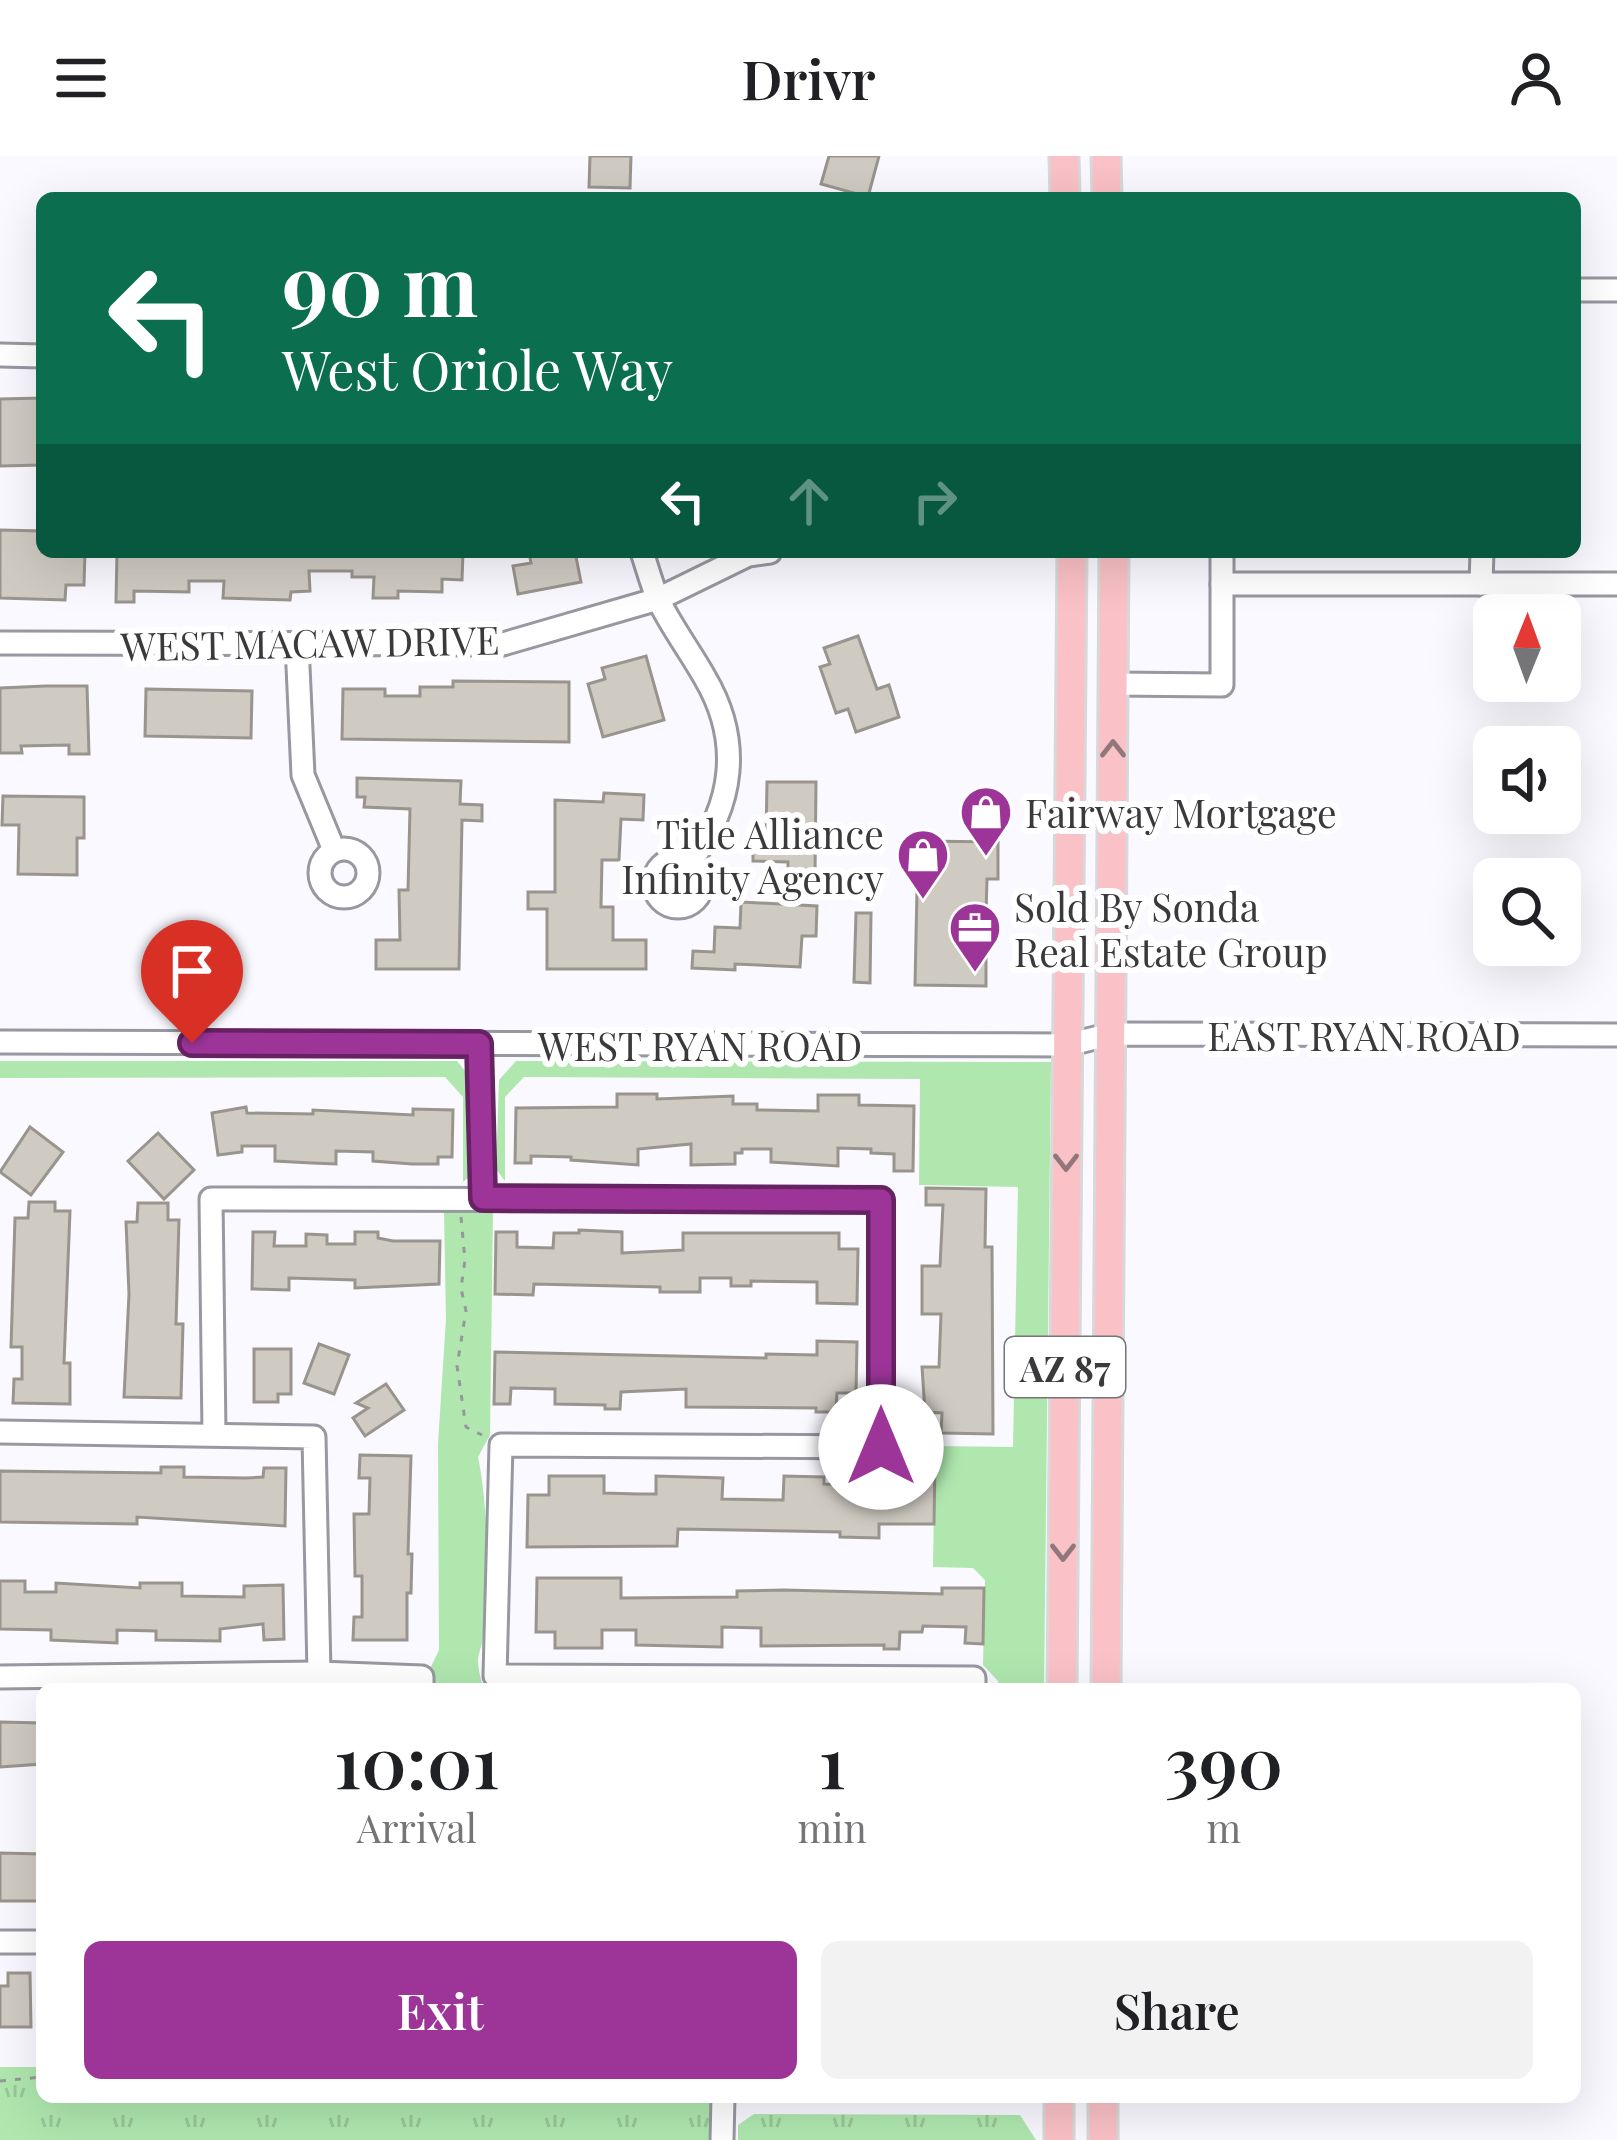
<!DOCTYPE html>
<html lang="en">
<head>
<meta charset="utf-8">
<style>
	body { margin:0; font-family:"Playfair Display",serif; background:#f2f2f2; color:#202124; height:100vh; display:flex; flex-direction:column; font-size:45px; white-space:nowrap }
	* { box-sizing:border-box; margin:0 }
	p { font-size:39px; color:#757577 }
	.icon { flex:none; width:66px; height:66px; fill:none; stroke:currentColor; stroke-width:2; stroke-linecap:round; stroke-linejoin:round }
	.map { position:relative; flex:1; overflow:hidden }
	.details { position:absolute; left:36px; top:1527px; width:1545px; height:420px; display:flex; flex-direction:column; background:#fff; border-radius:18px; box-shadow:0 12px 48px #0002 }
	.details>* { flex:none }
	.guide { position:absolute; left:36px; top:36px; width:1545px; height:366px; border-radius:18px; box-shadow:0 12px 48px #0002; background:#0b6e4f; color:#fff; overflow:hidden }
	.needle { width:78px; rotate:1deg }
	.tools { position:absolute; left:1473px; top:438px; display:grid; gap:24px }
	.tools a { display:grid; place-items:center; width:108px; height:108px; border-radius:18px; background:#fff; box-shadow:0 12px 48px #0002; font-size:60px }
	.pin { position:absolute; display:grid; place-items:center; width:102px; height:102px; color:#fff; margin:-123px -51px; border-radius:50% 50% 50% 0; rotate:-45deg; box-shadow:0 0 12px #0007 }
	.pin .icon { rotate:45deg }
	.me { position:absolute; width:132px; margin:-66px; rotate:0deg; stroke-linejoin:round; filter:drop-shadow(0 0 9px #0008) }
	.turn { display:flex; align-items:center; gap:42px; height:252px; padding:0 48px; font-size:54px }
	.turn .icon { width:156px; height:156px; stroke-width:2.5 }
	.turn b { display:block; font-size:84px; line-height:102px }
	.lanes { display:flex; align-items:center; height:114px; padding:0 48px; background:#0003; justify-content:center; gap:60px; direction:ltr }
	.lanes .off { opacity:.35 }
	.eta { display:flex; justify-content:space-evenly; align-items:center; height:204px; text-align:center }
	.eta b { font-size:72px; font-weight:600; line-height:84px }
	.action { display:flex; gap:24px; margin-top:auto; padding:24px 48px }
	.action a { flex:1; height:138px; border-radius:18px; background:#9d3599; color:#fff; font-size:48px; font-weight:600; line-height:138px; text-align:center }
	.action a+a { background:#f2f2f2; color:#202124 }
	header { display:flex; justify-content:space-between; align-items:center; height:156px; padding:0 48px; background:#fff; font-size:54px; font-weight:600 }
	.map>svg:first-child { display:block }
	.grass { fill:#afe7ae }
	.park { fill:url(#park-tufts) }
	.building { fill:#cfcac2; stroke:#99948c; stroke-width:3 }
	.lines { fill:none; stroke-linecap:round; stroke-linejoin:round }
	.minor-casing { stroke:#9798a0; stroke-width:27 }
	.major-casing { stroke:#d8d8d8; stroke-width:33 }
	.path { stroke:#97979b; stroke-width:3; stroke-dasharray:6 9; stroke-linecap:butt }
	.minor { stroke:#fff; stroke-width:21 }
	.major { stroke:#fac1c6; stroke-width:27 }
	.oneway { stroke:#90777b }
	.route-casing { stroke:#662263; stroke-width:30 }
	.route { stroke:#9d3599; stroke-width:21 }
	.labels { text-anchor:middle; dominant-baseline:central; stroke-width:12; stroke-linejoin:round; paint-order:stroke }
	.shield { fill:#fff; stroke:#757577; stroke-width:3 }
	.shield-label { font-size:36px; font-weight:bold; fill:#3a3a3d }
	.street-label { font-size:39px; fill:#3a3a3d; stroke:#fff }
	.poi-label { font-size:39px; fill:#3a3a3d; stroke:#fff; text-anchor:start }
</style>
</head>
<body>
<header><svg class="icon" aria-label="menu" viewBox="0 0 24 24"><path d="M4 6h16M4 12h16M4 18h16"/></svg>Drivr<svg class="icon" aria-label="person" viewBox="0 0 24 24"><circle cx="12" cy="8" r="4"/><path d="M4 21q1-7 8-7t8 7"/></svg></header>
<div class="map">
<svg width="1617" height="1984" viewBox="0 0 1617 1984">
	<defs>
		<pattern id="park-tufts" width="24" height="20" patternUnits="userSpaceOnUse" patternTransform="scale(3)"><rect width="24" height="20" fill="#afe7ae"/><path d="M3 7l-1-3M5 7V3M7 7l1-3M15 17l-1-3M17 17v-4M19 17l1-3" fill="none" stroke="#97c797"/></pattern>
	</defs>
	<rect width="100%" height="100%" fill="#f9f9ff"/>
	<g class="grass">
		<polygon points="0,905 457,905 470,921 469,1021 463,1026 463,941 445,921 0,922"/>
		<polygon points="516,905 1051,906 1044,1533 1000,1533 998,1525 983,1509 985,1424 973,1412 933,1411 935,1290 1013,1291 1018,1031 919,1029 920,923 524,921 505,941 505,1025 496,1013 499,924"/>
		<path d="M444 1055H493L490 1279 478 1301C488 1348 489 1424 485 1472 482 1499 473 1496 482 1527L491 1533H438L429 1515 439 1494 438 1288 446 1163Z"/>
	</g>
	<g class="park">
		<polygon points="0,1911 42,1911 42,1941 711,1941 712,1984 0,1984"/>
		<polygon points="754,1958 1020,1959 1036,1984 738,1984 738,1969"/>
	</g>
	<g class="building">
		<polygon points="590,0 631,0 630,32 589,31"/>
		<polygon points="829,0 879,0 868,41 821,28"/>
		<polygon points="42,242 42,309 0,310 0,243"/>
		<polygon points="0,374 42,375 42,396 85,396 84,429 66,429 65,444 0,442"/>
		<polygon points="117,396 463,396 462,424 442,423 442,436 398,435 398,442 373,442 374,421 352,421 352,415 309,415 310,435 291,436 290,444 223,442 224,425 189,425 189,436 134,435 134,446 116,446"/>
		<polygon points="529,396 575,396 581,426 518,438 513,410 531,407"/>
		<polygon points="858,480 877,533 889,529 899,561 856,576 848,553 836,557 820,511 830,508 824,492"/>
		<polygon points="646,500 664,564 603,581 588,528 605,523 602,512"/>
		<polygon points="453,525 569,526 569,586 342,583 343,533 385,533 385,540 420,540 420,531 453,531"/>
		<polygon points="46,530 87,530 89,598 69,598 69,589 21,590 22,597 0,597 0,532"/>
		<polygon points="146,533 252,535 251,582 145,580"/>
		<polygon points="357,622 461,625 460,648 482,649 482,665 462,664 459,813 376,813 376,784 400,784 399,734 408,734 410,653 364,651 365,641 357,641"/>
		<polygon points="767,626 816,626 815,720 788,720 788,706 753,705 753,682 766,682"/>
		<polygon points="604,637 644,639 643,664 621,663 619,704 602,704 601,751 613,751 613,784 646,784 646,813 547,813 547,753 528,753 528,736 555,736 555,644 603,646"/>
		<polygon points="3,640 84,641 84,682 77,682 77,719 18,718 19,669 2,669"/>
		<polygon points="918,685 998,686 998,723 987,723 986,759 993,759 992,790 986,790 986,830 915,829"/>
		<polygon points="741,746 817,750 816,780 802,780 800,811 735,808 735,814 692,812 693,795 714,796 715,771 740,772"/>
		<polygon points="856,757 871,757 870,827 854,826"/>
		<polygon points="617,938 657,938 657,943 733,940 733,948 757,948 757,954 818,955 818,939 859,939 859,949 914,950 913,1015 894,1015 894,998 871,997 871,993 838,992 838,1010 771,1006 771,993 742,993 742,997 735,997 735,1008 691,1009 691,988 638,993 638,1009 571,1004 571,1001 531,1000 531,1007 515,1007 516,952 617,951"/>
		<polygon points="246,951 247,957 313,958 313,954 413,959 413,953 453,954 452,1001 438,1001 438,1008 412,1008 373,1005 373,996 336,995 336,1008 312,1007 275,1005 275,990 242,990 242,996 218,999 212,957"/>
		<polygon points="30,971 63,996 31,1039 0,1016"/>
		<polygon points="158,977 194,1014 164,1043 128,1005"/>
		<polygon points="926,1032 986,1033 985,1091 992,1091 993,1278 941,1277 942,1257 925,1256 922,1211 939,1211 941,1158 922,1158 922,1110 940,1110 943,1049 926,1049"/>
		<polygon points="29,1046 55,1046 55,1055 70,1055 64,1207 70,1207 70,1248 13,1247 14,1223 22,1223 22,1191 11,1191 15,1062 28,1062"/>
		<polygon points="138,1047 168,1047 168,1064 179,1064 176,1168 183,1168 181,1242 124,1241 129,1138 126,1066 137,1066"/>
		<polygon points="579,1074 622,1076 622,1097 683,1094 683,1077 839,1077 839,1093 858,1093 857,1148 817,1147 817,1126 751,1125 751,1130 731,1130 731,1122 700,1122 700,1136 660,1136 660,1131 534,1128 533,1139 495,1138 496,1076 517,1076 517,1091 553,1092 554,1077 579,1077"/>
		<polygon points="253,1076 275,1076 274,1090 306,1090 306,1078 327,1079 327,1088 355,1088 355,1076 378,1076 378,1082 393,1085 440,1085 439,1128 355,1132 355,1124 289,1122 289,1134 252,1133"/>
		<polygon points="817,1185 857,1186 856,1237 837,1237 836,1256 816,1256 816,1252 686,1251 686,1233 621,1236 620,1253 605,1253 605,1249 555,1248 555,1233 511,1232 510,1248 494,1248 495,1196 766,1202 766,1198 817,1199"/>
		<polygon points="319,1188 349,1199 334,1238 304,1227"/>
		<polygon points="254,1193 291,1193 291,1238 278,1238 278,1246 254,1246"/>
		<polygon points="386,1228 404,1254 365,1280 353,1262 368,1252 356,1247"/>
		<polygon points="360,1299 411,1300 408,1398 412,1398 411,1437 407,1437 407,1484 353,1484 354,1461 362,1461 362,1420 355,1420 354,1358 369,1358 370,1322 359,1322"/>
		<polygon points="917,1306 935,1306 934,1368 879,1368 879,1382 840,1381 840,1376 678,1373 677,1390 527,1391 528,1339 549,1339 549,1320 604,1320 604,1337 638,1338 656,1338 656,1320 723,1322 722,1343 783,1344 784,1320 824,1321 824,1328 895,1329 895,1324 917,1325"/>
		<polygon points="161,1311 184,1311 184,1321 246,1322 263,1321 264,1312 286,1312 285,1370 137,1361 137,1368 0,1366 0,1315 161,1317"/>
		<polygon points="537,1422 621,1422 621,1442 737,1441 737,1435 784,1434 942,1438 942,1432 984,1432 983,1488 965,1487 966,1471 923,1470 922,1476 900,1476 899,1493 884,1493 884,1489 761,1490 761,1472 722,1471 722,1491 636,1489 636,1474 602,1474 602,1492 555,1492 555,1476 536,1476"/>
		<polygon points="0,1425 25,1425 25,1436 56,1436 56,1427 140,1432 140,1427 182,1427 182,1440 244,1441 244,1430 283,1429 284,1483 264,1484 263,1468 220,1473 220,1485 156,1484 156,1475 117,1474 117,1487 51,1484 51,1474 0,1473"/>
		<polygon points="0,1566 42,1567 42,1608 0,1611"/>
		<polygon points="0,1697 42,1698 42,1745 0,1745"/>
		<polygon points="8,1817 30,1817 31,1871 0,1871 0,1830 8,1830"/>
	</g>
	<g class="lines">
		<g class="minor-casing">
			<g id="minor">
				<polyline points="1575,134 1617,134"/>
				<polyline points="0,199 42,200"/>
				<path d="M642 396C647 411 651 426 657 441 670 469 690 495 705 522 742 585 734 649 690 706"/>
				<polyline points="1222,428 1617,428"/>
				<polyline points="1481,428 1482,396"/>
				<polyline points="0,487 503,488 658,443 748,399 770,396"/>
				<polyline points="297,489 303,619 334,694"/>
				<polyline points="1113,528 1222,529 1222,396"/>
				<circle cx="344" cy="717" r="24"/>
				<circle cx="678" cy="727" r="24"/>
				<polyline points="0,886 1067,889 1111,878 1617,879"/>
				<polyline points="479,888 483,1042"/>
				<polyline points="0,1276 314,1281 319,1517"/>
				<polyline points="214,1277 211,1043 881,1044 881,1291 501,1289 495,1520 974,1522 974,1533"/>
				<polyline points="0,1521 319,1517 422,1521 422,1533"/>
				<polyline points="0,1786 42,1786"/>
				<polyline points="722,1984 723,1941"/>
			</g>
		</g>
		<g class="major-casing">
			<g id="major">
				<polyline points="1064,0 1065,42"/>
				<polyline points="1106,0 1107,42"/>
				<polyline points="1062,1533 1072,396"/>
				<polyline points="1106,1533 1114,396"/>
				<polyline points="1059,1984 1059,1941"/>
				<polyline points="1103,1984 1103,1941"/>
			</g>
		</g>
		<g class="path">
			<polyline points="461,1061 465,1104 461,1132 466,1155 457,1210 466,1271 482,1279"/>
			<polyline points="0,1925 42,1921"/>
		</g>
		<use href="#minor" class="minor"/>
		<use href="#major" class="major"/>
	</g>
	<defs><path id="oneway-chevron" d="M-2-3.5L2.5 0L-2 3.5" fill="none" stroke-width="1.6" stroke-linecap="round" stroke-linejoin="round" transform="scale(3)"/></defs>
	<g class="oneway">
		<use href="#oneway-chevron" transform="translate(1113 593) rotate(-90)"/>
		<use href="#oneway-chevron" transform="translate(1066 1006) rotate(90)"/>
		<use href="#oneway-chevron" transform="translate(1063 1396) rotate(90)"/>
	</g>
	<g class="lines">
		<g class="route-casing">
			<polyline id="route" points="192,887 479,888 483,1042 881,1044 881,1291"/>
		</g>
		<use href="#route" class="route"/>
	</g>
	<defs>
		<g id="shop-pin" transform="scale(2.7)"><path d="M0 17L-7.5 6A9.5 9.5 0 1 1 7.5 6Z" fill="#9d3599" stroke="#fff"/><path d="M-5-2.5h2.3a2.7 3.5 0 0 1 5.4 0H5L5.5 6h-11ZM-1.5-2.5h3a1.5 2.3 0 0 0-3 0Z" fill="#fff"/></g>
		<g id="office-pin" transform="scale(2.7)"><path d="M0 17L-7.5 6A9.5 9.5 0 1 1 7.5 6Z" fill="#9d3599" stroke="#fff"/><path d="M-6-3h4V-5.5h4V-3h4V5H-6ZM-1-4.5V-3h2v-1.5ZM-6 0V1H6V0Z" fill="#fff"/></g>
	</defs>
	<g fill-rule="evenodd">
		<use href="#shop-pin" x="986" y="656"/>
		<use href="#shop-pin" x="923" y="699"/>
		<use href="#office-pin" x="975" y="772"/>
	</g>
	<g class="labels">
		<rect class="shield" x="1005" y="1181" width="120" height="60" rx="9"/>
		<g class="shield-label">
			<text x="1065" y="1211">AZ 87</text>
		</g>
		<g class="street-label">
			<text transform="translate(310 486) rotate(-1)">WEST MACAW DRIVE</text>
			<text x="1364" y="879">EAST RYAN ROAD</text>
			<text x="700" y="889">WEST RYAN ROAD</text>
		</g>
		<g class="poi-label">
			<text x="1025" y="656">Fairway Mortgage</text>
			<text x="884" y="677" text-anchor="end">Title Alliance<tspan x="884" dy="45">Infinity Agency</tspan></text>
			<text x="1014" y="750">Sold By Sonda<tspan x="1014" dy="45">Real Estate Group</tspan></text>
		</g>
	</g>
</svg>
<div class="tools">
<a><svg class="needle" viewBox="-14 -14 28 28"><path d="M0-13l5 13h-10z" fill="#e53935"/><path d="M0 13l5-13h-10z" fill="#757577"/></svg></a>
<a><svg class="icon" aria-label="sound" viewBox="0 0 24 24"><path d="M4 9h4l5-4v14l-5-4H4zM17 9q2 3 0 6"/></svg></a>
<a><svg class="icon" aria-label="search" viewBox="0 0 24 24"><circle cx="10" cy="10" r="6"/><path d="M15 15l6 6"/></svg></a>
</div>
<div class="pin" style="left:192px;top:887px;background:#d93025"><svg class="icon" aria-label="arrive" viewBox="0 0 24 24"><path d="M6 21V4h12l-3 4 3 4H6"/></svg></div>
<svg class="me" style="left:881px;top:1291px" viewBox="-20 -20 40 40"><circle r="19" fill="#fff"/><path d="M0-13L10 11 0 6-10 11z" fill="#9d3599"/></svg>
<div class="guide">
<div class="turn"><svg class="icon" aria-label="left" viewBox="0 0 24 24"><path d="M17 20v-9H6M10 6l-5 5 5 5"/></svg><div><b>90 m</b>West Oriole Way</div></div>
<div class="lanes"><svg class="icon" aria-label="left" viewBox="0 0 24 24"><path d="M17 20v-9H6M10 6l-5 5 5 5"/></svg><svg class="icon off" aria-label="ahead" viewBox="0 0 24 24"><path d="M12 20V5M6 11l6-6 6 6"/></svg><svg class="icon off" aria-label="right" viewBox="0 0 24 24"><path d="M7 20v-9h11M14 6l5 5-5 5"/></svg></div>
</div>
<section class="details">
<div class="eta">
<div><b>10:01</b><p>Arrival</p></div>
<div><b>1</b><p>min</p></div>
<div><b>390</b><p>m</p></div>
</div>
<div class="action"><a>Exit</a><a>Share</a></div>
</section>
</div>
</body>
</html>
